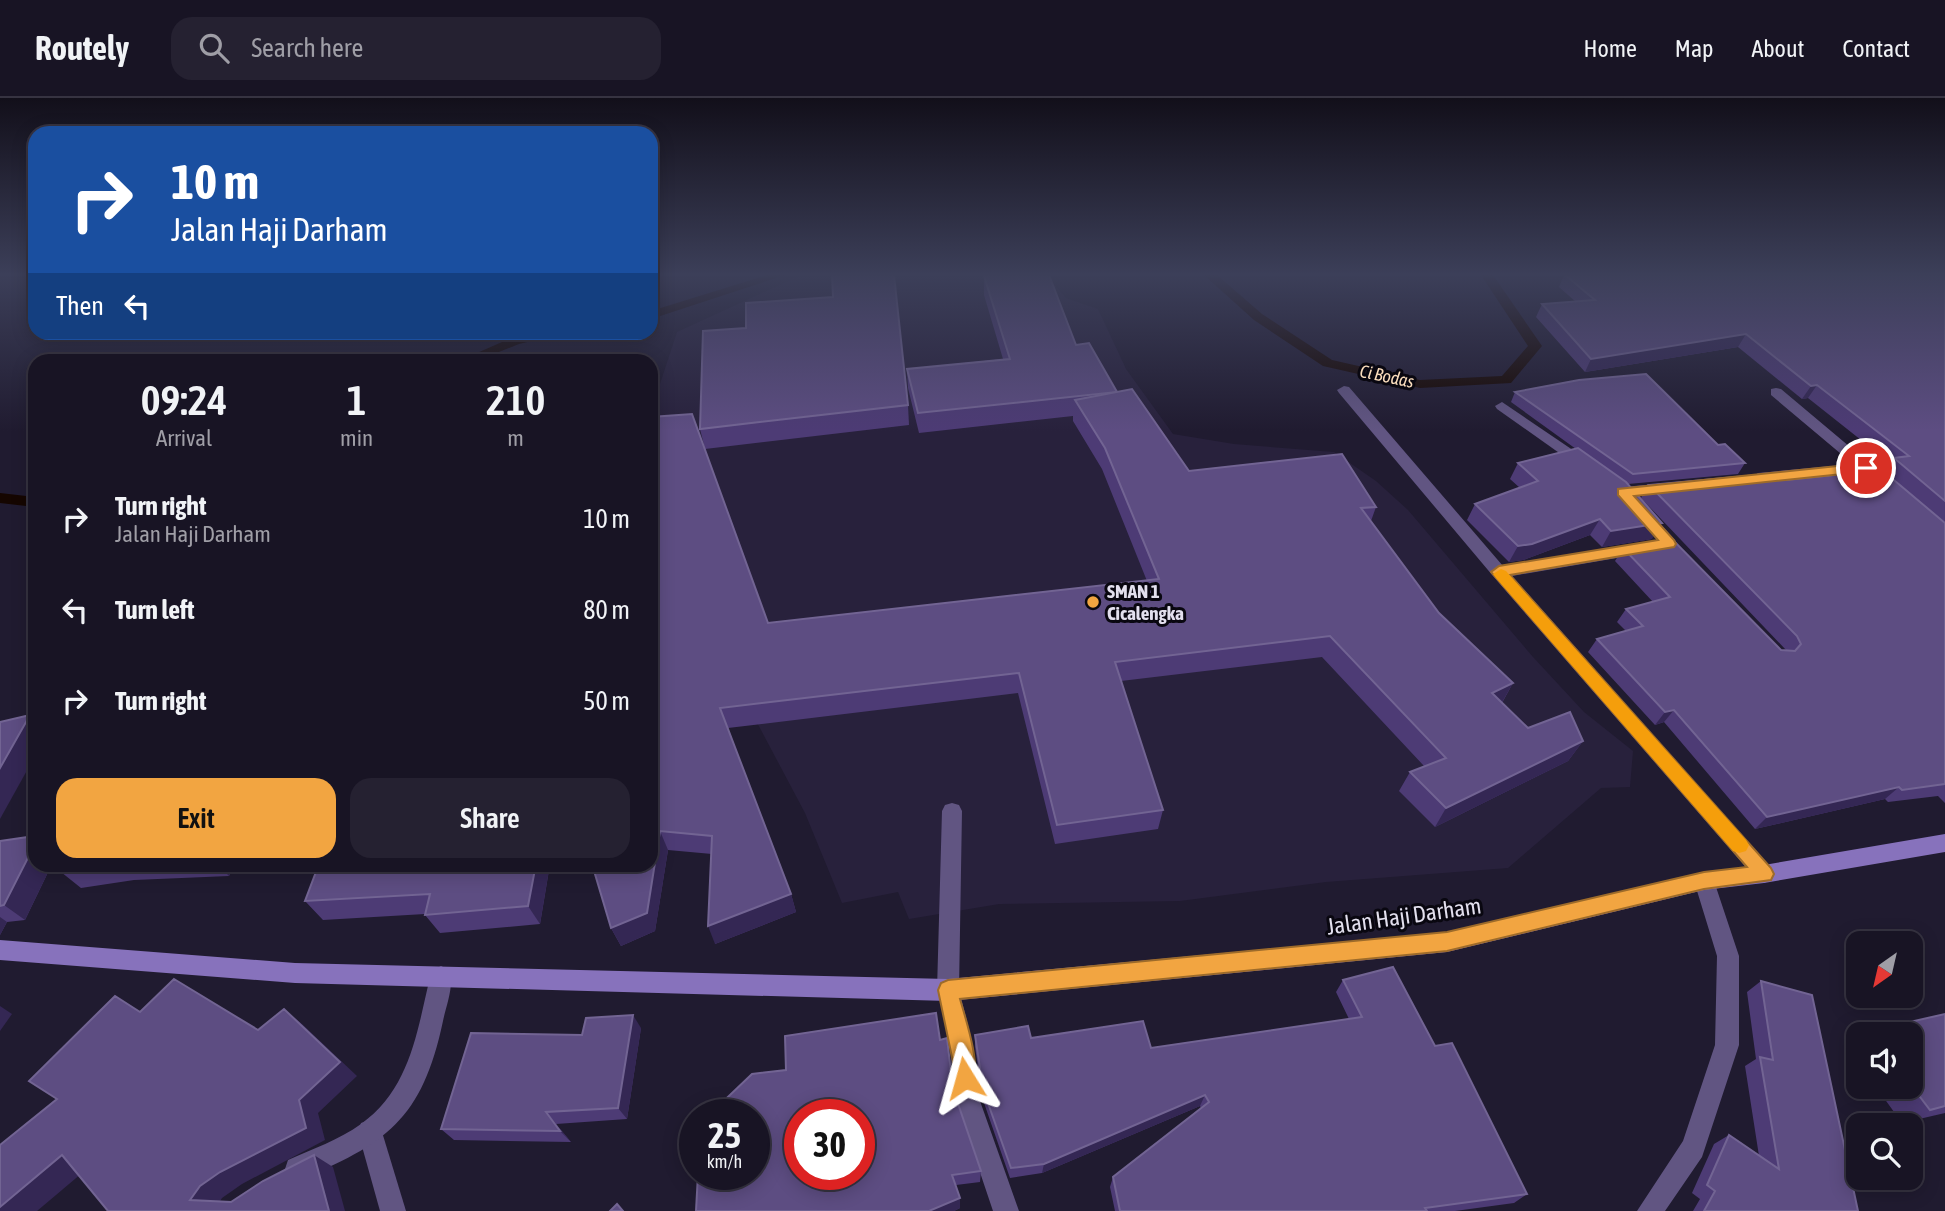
<!DOCTYPE html>
<html lang="en">
<head>
<meta charset="utf-8">
<style>
	body { margin:0; font-family:"Asap Condensed",sans-serif; background:#252131; color:#f1f3f6; height:100vh; display:flex; flex-direction:column; font-size:26px; white-space:nowrap }
	* { box-sizing:border-box; margin:0 }
	p { font-size:23px; color:#9f9ea6 }
	.icon { flex:none; width:38px; height:38px; fill:none; stroke:currentColor; stroke-width:2; stroke-linecap:round; stroke-linejoin:round }
	.map { position:relative; flex:1; overflow:hidden }
	.drawer { position:absolute; left:28px; top:256px; width:630px; height:518px; display:flex; flex-direction:column; background:#181424; border-radius:21px; box-shadow:0 4px 18px #0003,0 0 0 2px #363341 }
	.drawer>* { flex:none }
	.top-card { position:absolute; left:28px; top:28px; width:630px; height:214px; border-radius:21px; box-shadow:0 4px 18px #0003,0 0 0 2px #363341; background:#1a4fa0; color:#fff; overflow:hidden }
	.needle { width:46px; rotate:214deg }
	.controls { position:absolute; left:1846px; top:833px; display:grid; gap:14px }
	.controls a { display:grid; place-items:center; width:77px; height:77px; border-radius:14px; background:#181424; box-shadow:0 4px 18px #0003,0 0 0 2px #363341; font-size:35px }
	.speed { position:absolute; left:679px; top:1001px; display:flex; gap:14px; font-size:35px; font-weight:700; text-align:center }
	.speed>* { display:grid; place-content:center; width:91px; height:91px; border-radius:50%; background:#181424; box-shadow:0 4px 18px #0003,0 0 0 2px #363341; line-height:1 }
	.speed small { font-size:18px; font-weight:400 }
	.speed .limit { border:10px solid #d22; background:#fff; color:#111 }
	.pin { position:absolute; display:grid; place-items:center; width:60px; height:60px; color:#fff; margin:-30px; border:4px solid #fff; border-radius:50%; box-shadow:0 2px 7px #0007 }
	.me { position:absolute; width:77px; margin:-38px; rotate:352deg; stroke-linejoin:round; filter:drop-shadow(0 0 5px #0008) }
	.turn { display:flex; align-items:center; gap:24px; height:147px; padding:0 28px; font-size:32px }
	.turn .icon { width:91px; height:91px; stroke-width:2.5 }
	.turn b { display:block; font-size:49px; line-height:60px }
	.then { display:flex; align-items:center; height:66px; padding:0 28px; background:#0003; gap:14px; font-size:26px }
	.eta { display:flex; justify-content:space-evenly; align-items:center; height:119px; text-align:center }
	.eta b { font-size:42px; font-weight:600; line-height:49px }
	.button { display:flex; gap:14px; margin-top:auto; padding:14px 28px }
	.button a { flex:1; height:80px; border-radius:21px; background:#f2a541; color:#111; font-size:28px; font-weight:600; line-height:80px; text-align:center }
	.button a+a { background:#252131; color:#f1f3f6 }
	ul { padding:0; list-style:none }
	li { display:flex; align-items:center; gap:21px; height:91px; padding:0 28px }
	li div { flex:1 }
	li b { display:block; font-size:26px }
	li em { font-style:normal }
	header { display:flex; align-items:center; gap:42px; box-sizing:border-box; height:98px; padding:0 35px; background:#181424; border-bottom:2px solid #363341 }
	header strong { font-size:33px }
	nav { display:flex; gap:38px; margin-inline-start:auto; font-size:24px }
	.search { width:490px; height:63px; background:#252131; display:flex; align-items:center; gap:18px; box-sizing:border-box; padding:0 24px; border-radius:21px; color:#9f9ea6; font-size:26px }
	.map>svg:first-child { display:block }
	.built { fill:#28213c }
	.lines { fill:none; stroke-linecap:round; stroke-linejoin:round }
	.stream { fill:#150600; fill-rule:evenodd }
	.lane { fill:#615582; fill-rule:evenodd }
	.street { fill:#615582; fill-rule:evenodd }
	.secondary { fill:#8772bc; fill-rule:evenodd }
	.wall { fill:#4d3b75 }
	.shaded-wall { fill:#342754 }
	.building { fill:#5d4d82; stroke:#726493; stroke-width:2; fill-rule:evenodd }
	.route { fill:#f2a541; stroke:#9d6b2a; stroke-width:2 }
	.slow { fill:#f59e0b }
	.poi-dot { fill:#f2a541; stroke:#090710; stroke-width:2.5 }
	.labels { text-anchor:middle; dominant-baseline:central; stroke-width:6; stroke-linejoin:round; paint-order:stroke }
	.far-water-label { font-size:18px; font-style:italic; fill:#faddbd; stroke:#090710 }
	.poi-label { font-size:19px; font-weight:bold; fill:#e3e0ee; stroke:#090710; text-anchor:start }
	.near-street-label { font-size:23px; fill:#e3e0ee; stroke:#090710 }
</style>
</head>
<body>
<header>
<strong>Routely</strong>
<div class="search"><svg class="icon" aria-label="search" viewBox="0 0 24 24"><circle cx="10" cy="10" r="6"/><path d="M15 15l6 6"/></svg>Search here</div>
<nav><a>Home</a><a>Map</a><a>About</a><a>Contact</a></nav>
</header>
<div class="map">
<svg width="1945" height="1113" viewBox="0 0 1945 1113">
	<rect width="100%" height="100%" fill="#201b30"/>
	<polygon class="built" points="801,177 1046,177 1066,200 1098,211 1126,271 1173,336 1234,346 1334,354 1376,383 1408,412 1533,559 1584,614 1633,653 1630,689 1601,690 1508,770 1326,784 1180,803 999,806 909,821 898,794 842,805 805,715 709,534 656,337 659,289 677,234"/>
	<g class="lines">
		<g class="stream">
			<polygon points="767,177 785,177 651,221 651,213"/>
			<polygon points="1204,177 1217,177 1262,216 1332,262 1420,282 1502,278 1528,248 1481,177 1493,177 1542,248 1511,285 1420,290 1323,268 1254,222"/>
			<polygon points="541,234 570,234 519,246 479,262 461,262 511,240"/>
			<polygon points="0,395 35,399 35,409 0,405"/>
		</g>
		<polygon class="lane" points="370,1022 379,1025 382,1034 406,1113 380,1113 358,1034 361,1025"/>
		<g class="street">
			<polygon points="1344,288 1349,289 1503,468 1657,442 1634,415 1642,410 1647,411 1675,442 1677,446 1675,450 1669,451 1512,478 1771,770 1774,776 1771,782 1764,785 1757,782 1493,478 1339,295 1337,292"/>
			<polygon points="1776,290 1781,291 1875,370 1877,373 1875,376 1753,383 1751,380 1758,375 1853,366 1771,297 1771,291"/>
			<polygon points="1502,304 1589,363 1591,366 1589,369 1579,369 1497,311 1495,308"/>
			<polygon points="1667,385 1675,390 1672,393 1623,399 1615,394 1623,389"/>
			<polygon points="952,705 959,707 962,713 959,892 970,935 980,1003 1019,1113 993,1113 956,1003 948,935 937,892 942,713 945,707"/>
			<polygon points="1704,774 1711,776 1714,783 1739,858 1739,947 1702,1059 1665,1113 1637,1113 1683,1043 1715,947 1717,858 1694,783 1697,776"/>
			<path d="M441 868 449 872C455 886 446 908 443 923 422 1022 386 1046 297 1083L288 1080 285 1071 288 1062C312 1051 339 1042 361 1026 410 991 417 934 430 879L433 872Z"/>
		</g>
		<polygon class="secondary" points="1945,736 1945,754 1764,785 1704,792 1447,854 948,903 295,885 0,862 0,842 295,865 948,881 1447,834 1704,774 1764,767"/>
	</g>
	<g class="wall">
		<polygon points="1564,177 1945,177 1945,705 1938,698 1888,704 1885,701 1755,731 1664,624 1655,627 1588,554 1597,541 1626,533 1617,524 1626,511 1653,504 1615,463 1623,450 1781,552 1786,552 1641,400 1649,387 1787,382 1884,373 1890,365 1808,300 1802,301 1738,249 1585,274 1536,219 1542,206 1576,204 1559,189"/>
		<polygon points="984,178 1076,247 1189,373 1376,409 1371,423 1439,515 1513,585 1502,605 1528,630 1583,643 1568,663 1435,729 1399,693 1410,674 1424,668 1322,559 1121,583 1163,712 1158,731 1055,746 1018,595 728,630 791,796 796,814 715,846 712,756 668,752 655,833 621,848 611,830 651,319 768,525 1147,483 1102,371 1073,323 1073,318 919,335 908,290 907,271 1003,261 984,197"/>
		<polygon points="746,230 908,307 909,327 705,351 700,331"/>
		<polygon points="1515,294 1718,347 1745,365 1738,376 1628,386 1652,441 1602,449 1590,437 1523,462 1509,464 1467,422 1475,406 1520,390 1510,381 1518,365 1576,351 1511,304"/>
		<polygon points="0,743 35,766 52,766 25,822 7,824 0,837"/>
		<polygon points="63,766 235,766 229,778 134,782 81,790 61,774"/>
		<polygon points="319,766 550,766 540,826 440,835 425,817 425,816 323,822 305,803"/>
		<polygon points="1343,882 1435,948 1527,1096 1514,1105 1455,1113 1115,1113 1110,1089 1113,1079 1201,1010 1200,1008 1042,1075 1010,1080 983,1002 975,949 975,937 1031,940 1151,950 1349,921 1336,894"/>
		<polygon points="1761,883 1858,1113 1693,1113 1700,1101 1692,1095 1714,1046 1729,1037 1759,1058 1745,968 1756,961 1747,894"/>
		<polygon points="1945,916 1945,1015 1902,1025 1876,989 1911,989 1911,936 1864,936 1870,933"/>
		<polygon points="641,930 627,1021 556,1026 571,1044 454,1042 441,1031 582,937"/>
		<polygon points="1858,940 1858,965 1845,948"/>
		<polygon points="940,942 953,991 981,1073 980,1084 956,1087 960,1100 960,1110 954,1113 696,1113 786,972"/>
	</g>
	<g class="shaded-wall">
		<polygon points="1746,236 1738,249 1585,274 1591,261"/>
		<polygon points="1817,287 1808,300 1802,301 1811,288"/>
		<polygon points="1600,421 1590,437 1523,462 1509,464 1518,448"/>
		<polygon points="1662,425 1652,441 1602,449 1611,433"/>
		<polygon points="1513,585 1501,606 1492,595"/>
		<polygon points="1674,612 1664,624 1655,627 1665,614"/>
		<polygon points="30,617 35,622 35,658 0,721 0,670"/>
		<polygon points="1583,643 1568,663 1435,729 1446,710"/>
		<polygon points="1899,689 1885,701 1755,731 1767,719"/>
		<polygon points="660,733 668,752 655,833 621,848 611,830"/>
		<polygon points="35,746 35,766 52,766 25,822 4,807"/>
		<polygon points="217,766 235,766 229,778"/>
		<polygon points="536,766 550,766 540,826 528,808"/>
		<polygon points="791,796 796,814 715,846 708,828"/>
		<polygon points="0,819 7,824 0,837"/>
		<polygon points="0,908 12,916 0,933"/>
		<polygon points="284,911 302,926 357,978 318,1015 325,1042 242,1086 222,1100 214,1113 190,1102 200,1088 299,1002"/>
		<polygon points="633,917 641,930 627,1021 618,1010"/>
		<polygon points="1205,997 1200,1008 1042,1075 1044,1066"/>
		<polygon points="546,1014 571,1044 560,1033"/>
		<polygon points="62,1057 88,1070 37,1113 0,1113 0,1109"/>
		<polygon points="314,1057 333,1069 345,1113 329,1113"/>
		<polygon points="960,1100 960,1110 954,1113 929,1113"/>
	</g>
	<g class="building">
		<polygon points="832,177 894,177 908,307 700,331 703,233 746,230 746,205 833,199"/>
		<polygon points="992,177 1049,177 1076,247 1089,245 1117,294 918,315 907,271 1010,261 984,178"/>
		<polygon points="1565,177 1945,177 1945,403 1894,360 1909,358 1817,287 1811,288 1746,236 1591,261 1542,206 1595,202"/>
		<polygon points="1646,276 1718,347 1725,346 1745,365 1633,376 1515,294 1579,282"/>
		<polygon points="1132,291 1189,373 1342,356 1376,409 1361,410 1439,515 1513,585 1492,595 1528,630 1570,614 1583,643 1446,710 1410,674 1446,660 1330,538 1115,564 1163,712 1057,727 1019,575 720,610 791,796 708,828 712,738 660,733 647,815 611,830 592,766 651,766 651,319 692,316 768,525 1159,481 1105,350 1075,302"/>
		<polygon points="1578,350 1626,384 1662,425 1611,433 1600,421 1532,446 1518,448 1475,406 1538,383 1518,365"/>
		<polygon points="1882,372 1945,425 1945,686 1902,692 1899,689 1767,719 1674,612 1665,614 1597,541 1643,528 1626,511 1670,499 1623,450 1673,442 1781,552 1795,553 1801,546 1797,538 1649,387 1778,375 1787,382"/>
		<polygon points="30,617 0,670 0,624"/>
		<polygon points="35,738 35,746 4,807 0,808 0,743"/>
		<polygon points="63,766 108,766 61,774"/>
		<polygon points="319,766 536,766 528,808 425,817 430,796 305,803"/>
		<polygon points="1393,869 1435,948 1452,945 1527,1096 1425,1110 1427,1113 1120,1113 1113,1079 1209,1004 1205,997 1044,1066 1011,1070 983,991 975,937 1028,928 1031,940 1143,923 1151,950 1362,919 1343,882"/>
		<polygon points="174,881 258,932 284,911 340,964 299,1002 306,1030 220,1074 200,1088 190,1102 231,1104 263,1083 314,1057 329,1113 108,1113 62,1057 0,1109 0,1047 57,1001 29,983 115,898 140,914"/>
		<polygon points="1761,883 1812,897 1858,1113 1704,1113 1715,1093 1707,1087 1729,1037 1779,1071 1760,959 1773,962"/>
		<path d="M936 915 940 942 947 940 953 991 981 1073 952 1077 960 1100 929 1113H696L698 1076H754V1017H709L752 976 786 972 785 938ZM800 1017H859V1076H800Z"/>
		<polygon points="1945,916 1945,1008 1930,1012 1911,987 1911,936 1873,936 1870,933"/>
		<polygon points="633,917 618,1010 546,1014 560,1033 441,1031 471,935 582,937 586,920"/>
		<polygon points="617,1106 623,1113 610,1113"/>
	</g>
	<linearGradient id="sky" x2="0" y2="1"><stop stop-color="#120f1a"/><stop offset="0.53" stop-color="#3c3f59"/><stop offset="1" stop-color="#3c3f59" stop-opacity="0"/></linearGradient>
	<rect width="1945" height="333" fill="url(#sky)"/>
	<path class="route" d="M1866 365 1873 370 1871 373 1634 398 1674 442 1676 446 1674 449 1510 477 1771 770 1774 776 1771 782 1704 791 1447 853 960 901C966 922 981 967 973 988L965 991 958 988 938 892 941 885 948 882 1447 834 1704 774 1747 769 1491 474 1499 468 1658 442 1618 397V391Z"/>
	<polygon class="slow" points="1501,471 1506,473 1746,742 1749,747 1746,753 1739,755 1733,753 1496,480 1493,476"/>
	<circle class="poi-dot" cx="1093" cy="504" r="7"/>
	<g class="labels">
		<g class="far-water-label">
			<text transform="translate(1387 278) rotate(12)">Ci Bodas</text>
		</g>
		<g class="poi-label">
			<text x="1107" y="493">SMAN 1<tspan x="1107" dy="22">Cicalengka</tspan></text>
		</g>
		<g class="near-street-label">
			<text transform="translate(1404 818) rotate(-8)">Jalan Haji Darham</text>
		</g>
	</g>
</svg>
<div class="controls">
<a><svg class="needle" viewBox="-14 -14 28 28"><path d="M0-13l5 13h-10z" fill="#e53935"/><path d="M0 13l5-13h-10z" fill="#9f9ea6"/></svg></a>
<a><svg class="icon" aria-label="sound" viewBox="0 0 24 24"><path d="M4 9h4l5-4v14l-5-4H4zM17 9q2 3 0 6"/></svg></a>
<a><svg class="icon" aria-label="search" viewBox="0 0 24 24"><circle cx="10" cy="10" r="6"/><path d="M15 15l6 6"/></svg></a>
</div>
<div class="speed"><div>25<small>km/h</small></div><div class="limit">30</div></div>
<div class="pin" style="left:1866px;top:370px;background:#d93025"><svg class="icon" aria-label="arrive" viewBox="0 0 24 24"><path d="M6 21V4h12l-3 4 3 4H6"/></svg></div>
<svg class="me" style="left:965px;top:980px" viewBox="-20 -20 40 40"><path d="M0-17L14 15 0 8-14 15z" fill="#f2a541" stroke="#fff" stroke-width="4"/></svg>
<div class="top-card">
<div class="turn"><svg class="icon" aria-label="right" viewBox="0 0 24 24"><path d="M7 20v-9h11M14 6l5 5-5 5"/></svg><div><b>10 m</b>Jalan Haji Darham</div></div>
<div class="then">Then<svg class="icon" aria-label="left" viewBox="0 0 24 24"><path d="M17 20v-9H6M10 6l-5 5 5 5"/></svg></div>
</div>
<section class="drawer">
<div class="eta">
<div><b>09:24</b><p>Arrival</p></div>
<div><b>1</b><p>min</p></div>
<div><b>210</b><p>m</p></div>
</div>
<ul>
<li><svg class="icon" aria-label="right" viewBox="0 0 24 24"><path d="M7 20v-9h11M14 6l5 5-5 5"/></svg><div><b>Turn right</b><p>Jalan Haji Darham</p></div><em>10 m</em></li>
<li><svg class="icon" aria-label="left" viewBox="0 0 24 24"><path d="M17 20v-9H6M10 6l-5 5 5 5"/></svg><div><b>Turn left</b></div><em>80 m</em></li>
<li><svg class="icon" aria-label="right" viewBox="0 0 24 24"><path d="M7 20v-9h11M14 6l5 5-5 5"/></svg><div><b>Turn right</b></div><em>50 m</em></li>
</ul>
<div class="button"><a>Exit</a><a>Share</a></div>
</section>
</div>
</body>
</html>
